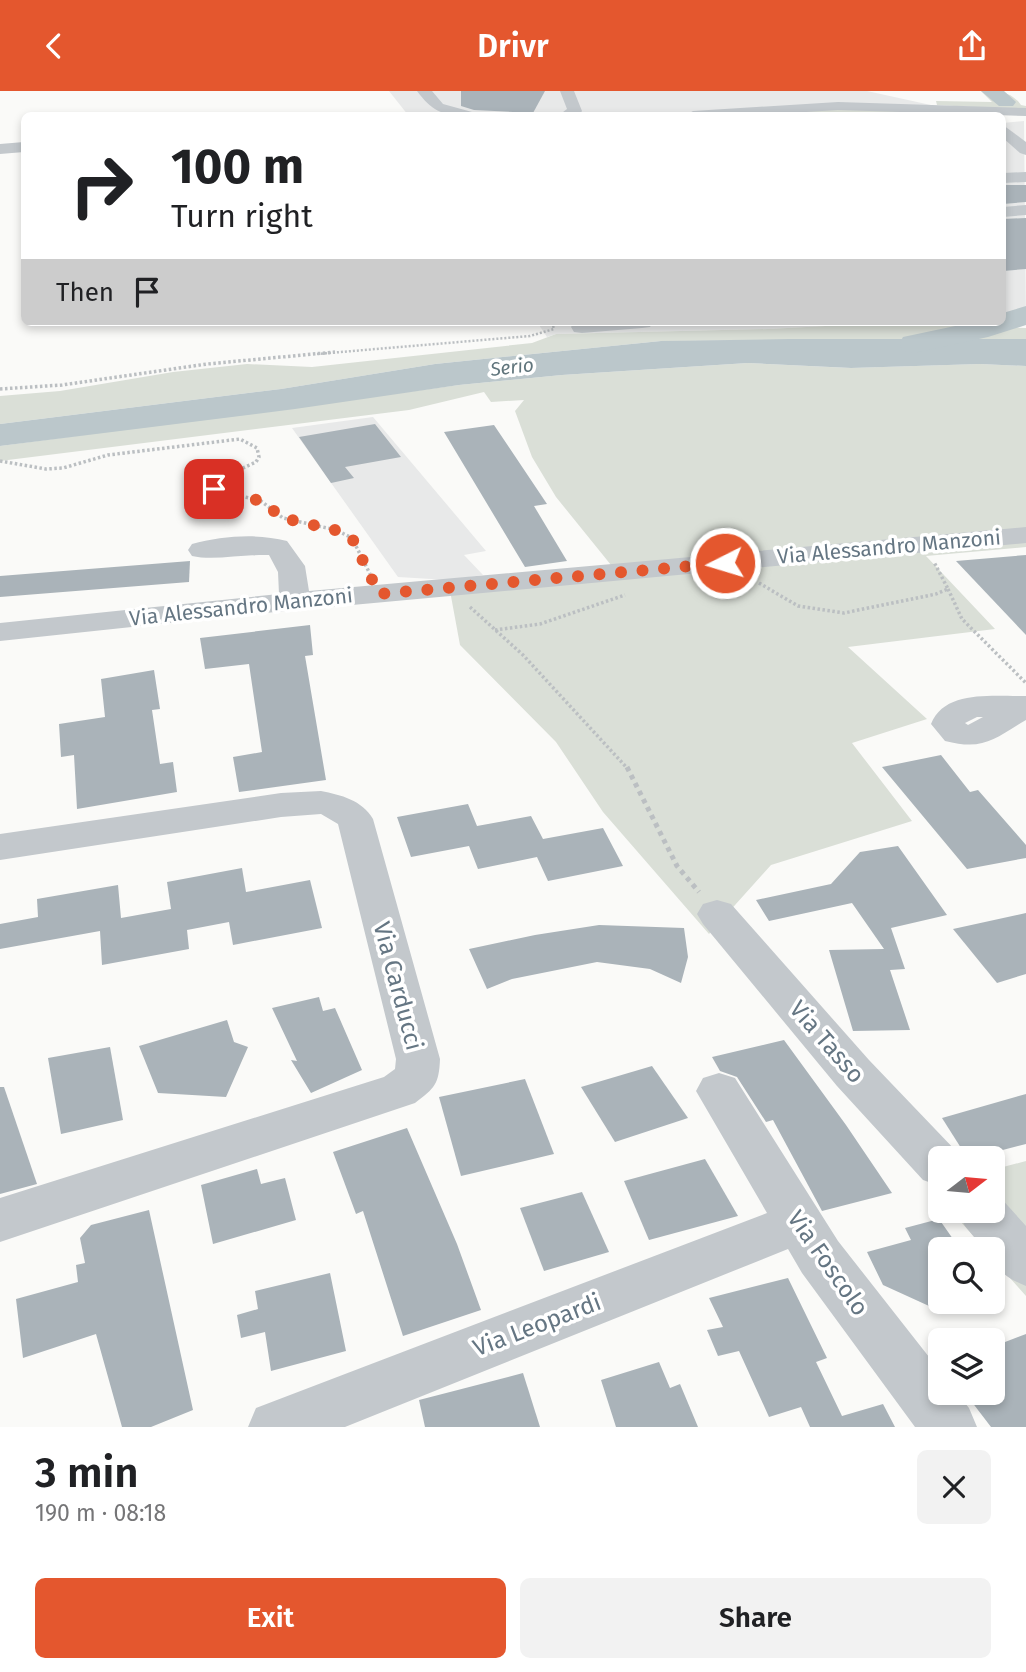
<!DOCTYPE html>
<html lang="en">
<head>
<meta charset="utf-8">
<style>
	body { margin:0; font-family:"Fira Sans",sans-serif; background:#f2f2f2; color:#202124; height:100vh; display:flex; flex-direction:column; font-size:26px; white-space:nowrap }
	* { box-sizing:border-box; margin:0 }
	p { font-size:23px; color:#757577 }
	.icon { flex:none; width:38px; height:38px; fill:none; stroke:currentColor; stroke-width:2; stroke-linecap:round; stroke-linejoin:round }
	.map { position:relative; height:1336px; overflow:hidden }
	.panel { display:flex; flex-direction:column; background:#fff; flex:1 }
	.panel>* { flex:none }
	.hud { position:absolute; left:21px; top:21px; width:985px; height:214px; border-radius:10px; box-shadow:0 4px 10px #0003; background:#fff; color:#202124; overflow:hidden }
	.needle { width:46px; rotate:74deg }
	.buttons { position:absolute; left:928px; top:1055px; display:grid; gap:14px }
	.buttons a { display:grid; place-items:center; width:77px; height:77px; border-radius:10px; background:#fff; box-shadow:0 4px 10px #0003; font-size:35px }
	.pin { position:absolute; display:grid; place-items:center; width:60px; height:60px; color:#fff; margin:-30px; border-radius:14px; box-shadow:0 4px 10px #0006 }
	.me { position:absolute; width:77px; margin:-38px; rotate:265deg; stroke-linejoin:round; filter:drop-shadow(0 0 5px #0008) }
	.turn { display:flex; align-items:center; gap:24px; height:147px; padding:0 35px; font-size:32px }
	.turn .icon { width:91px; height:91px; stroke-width:2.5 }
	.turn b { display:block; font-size:49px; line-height:60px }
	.then { display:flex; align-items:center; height:66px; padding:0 35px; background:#0003; gap:14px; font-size:26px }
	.round { display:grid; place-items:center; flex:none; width:74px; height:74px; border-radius:10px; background:#f2f2f2 }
	.head { display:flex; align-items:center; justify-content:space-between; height:119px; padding:0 35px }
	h1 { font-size:42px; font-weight:600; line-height:52px }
	.button { display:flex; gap:14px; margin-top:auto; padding:14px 35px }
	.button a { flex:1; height:80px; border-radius:10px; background:#e4572e; color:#fff; font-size:28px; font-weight:600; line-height:80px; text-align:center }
	.button a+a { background:#f2f2f2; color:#202124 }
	header { display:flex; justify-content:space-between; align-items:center; height:91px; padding:0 35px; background:#e4572e; color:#fff; font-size:32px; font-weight:600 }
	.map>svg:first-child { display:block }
	.built { fill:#e8e9e9 }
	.green { fill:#dadfd7 }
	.water { fill:#bbc7cb }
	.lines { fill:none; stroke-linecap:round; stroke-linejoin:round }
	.river { fill:#bbc7cb; fill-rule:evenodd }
	.building { fill:#aab3b9 }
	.path-far2 { stroke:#bbbfc2; stroke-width:2.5; stroke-dasharray:2 2; stroke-linecap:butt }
	.path-far1 { stroke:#bbbfc2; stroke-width:3.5; stroke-dasharray:2.5 2.5; stroke-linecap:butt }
	.path { stroke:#bbbfc2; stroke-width:5; stroke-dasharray:4.5 4.5; stroke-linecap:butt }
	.minor { fill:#c3c8cc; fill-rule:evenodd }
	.route { stroke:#e4572e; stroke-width:12; stroke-dasharray:0 21.6 }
	.labels { text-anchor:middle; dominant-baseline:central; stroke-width:7; stroke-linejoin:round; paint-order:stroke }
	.far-water-label { font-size:19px; font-style:italic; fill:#60757c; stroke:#fff }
	.street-label { font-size:21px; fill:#657683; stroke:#fff }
	.near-street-label { font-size:24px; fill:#657683; stroke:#fff }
</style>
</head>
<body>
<header><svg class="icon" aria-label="back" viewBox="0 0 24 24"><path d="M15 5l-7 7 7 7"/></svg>Drivr<svg class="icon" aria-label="share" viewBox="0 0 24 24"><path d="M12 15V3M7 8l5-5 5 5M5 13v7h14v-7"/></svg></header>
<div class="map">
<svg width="1026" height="1336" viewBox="0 0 1026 1336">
	<rect width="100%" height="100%" fill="#fafaf8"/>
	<g class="built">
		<polygon points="389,0 867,0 949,18 749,22 752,24 408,24"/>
		<polygon points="1024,30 1026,230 997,238 945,232 883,232 768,238 556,243 547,246 537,231 1003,231 1003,32"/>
		<polygon points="373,326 486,460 464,464 483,484 448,489 398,486 292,337"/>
	</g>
	<g class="green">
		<path d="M981 0C998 0 1011 0 1021 14L1026 15V19L937 14 936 10 992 11Z"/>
		<polygon points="775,18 983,20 988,24 755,24 748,20"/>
		<polygon points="883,232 1026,237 1026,248 661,250 435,273 281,298 0,333 0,305 60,300 173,281 247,273 312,276 532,252 556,243 768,238"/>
		<polygon points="748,272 850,277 980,273 1026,275 1026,456 926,465 995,538 848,556 927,628 852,652 912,730 771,774 709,843 603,721 556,651 460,554 448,489 611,474 556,406 532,366 515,320 524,309 491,311 484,301 409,319 0,370 0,355 459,294 562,284"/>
		<polygon points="1026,1070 1026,1205 992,1167 992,1158 985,1158 951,1120 992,1120 992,1079"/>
	</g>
	<polygon class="water" points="789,248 1026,248 1026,275 980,273 851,277 748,272 562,284 459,294 295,318 0,355 0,333 281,298 435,273 661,250"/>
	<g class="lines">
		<g class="river">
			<polygon points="981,0 1004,0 1016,11 1013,15 999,15"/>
			<polygon points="1026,215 1026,234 988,246 914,262 903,260 899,253 903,246 974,231 1003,231 1003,222"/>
		</g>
	</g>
	<g class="building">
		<polygon points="461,0 545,0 533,22 474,19 461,15"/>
		<polygon points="1003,94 1026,94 1026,111 1003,113"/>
		<polygon points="1026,127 1026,178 1003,180 1003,128"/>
		<polygon points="375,333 401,366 345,376 354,387 331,392 299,346"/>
		<polygon points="494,334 547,413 534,415 567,470 525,476 444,341"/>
		<polygon points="1026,464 1026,544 956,470"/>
		<polygon points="190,470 189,491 0,506 0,485"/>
		<polygon points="310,534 313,564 305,565 326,689 239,701 233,666 262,661 249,573 205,578 200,547"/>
		<polygon points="154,579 160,618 152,619 160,673 173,671 177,701 77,718 74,664 61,666 59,633 105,626 101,588"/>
		<polygon points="941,664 970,701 978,699 1026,754 1026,767 967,778 882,676"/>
		<polygon points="468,713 477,735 531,725 543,748 603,737 623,775 548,790 537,766 478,778 469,755 411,766 397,726"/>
		<polygon points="898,755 947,824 891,837 905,878 890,879 910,939 853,940 829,859 884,858 852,812 769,830 756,809 831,793 860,761"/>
		<polygon points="242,777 246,801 310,789 322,837 233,854 229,831 187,839 189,858 102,874 100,840 0,858 0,833 38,826 37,808 118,794 121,827 171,818 167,791"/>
		<polygon points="1026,822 1026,883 997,892 953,838"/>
		<polygon points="599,834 684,837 688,866 681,892 650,878 597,871 512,888 487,898 469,858 535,844"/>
		<polygon points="319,906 323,920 335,917 362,979 311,1002 291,969 297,970 272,917"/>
		<polygon points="227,929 234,951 248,956 226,1006 158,1002 139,955"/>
		<polygon points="784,949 846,1034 892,1102 822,1120 773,1029 766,1031 737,986 720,980 712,966"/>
		<polygon points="110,956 123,1029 61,1043 48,967"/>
		<polygon points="652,975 688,1027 615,1051 581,996"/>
		<polygon points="525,988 554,1063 461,1085 439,1006"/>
		<polygon points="0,996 4,996 37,1093 0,1103"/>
		<polygon points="1026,1003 1026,1053 968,1068 942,1027"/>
		<polygon points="407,1037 457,1153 481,1219 403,1245 363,1120 356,1123 333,1061"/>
		<polygon points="705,1068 738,1125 649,1149 624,1090"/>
		<polygon points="257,1078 261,1093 285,1087 296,1129 213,1153 201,1094"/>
		<polygon points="582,1101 609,1161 544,1180 520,1117"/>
		<polygon points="149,1119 193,1319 151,1336 122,1336 96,1243 23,1267 16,1208 78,1191 76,1174 85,1172 80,1147 91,1134"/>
		<polygon points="939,1128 960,1158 940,1158 940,1220 883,1194 867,1161 911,1149 905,1137"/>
		<polygon points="330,1182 346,1260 271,1280 265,1241 241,1247 237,1224 258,1218 255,1200"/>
		<polygon points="788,1187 827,1267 816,1271 842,1325 883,1313 895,1336 810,1336 801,1316 769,1326 739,1260 718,1265 707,1239 723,1236 709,1207"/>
		<polygon points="1026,1243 1026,1336 991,1336 965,1302 992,1302 992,1256"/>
		<polygon points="659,1271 670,1297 680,1293 698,1336 616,1336 601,1289"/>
		<polygon points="523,1282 540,1336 425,1336 419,1309"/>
	</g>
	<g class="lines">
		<polyline class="path-far2" points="317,263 530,245 554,238 552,231"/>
		<g class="path-far1">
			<polyline points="0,298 62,294 207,273 335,261"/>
			<polyline points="0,370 46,378 63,377 108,364 240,348 257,357 259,366 256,371 217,389 212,394 214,398 261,410 283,427 336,439 352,447 370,483"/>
			<polyline points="759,492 798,515 844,522 936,503 948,498 934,471"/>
			<polyline points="948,498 962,528 1026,592"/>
			<polyline points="470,516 523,564 628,678"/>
			<polyline points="495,539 540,533 625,504"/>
		</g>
		<polyline class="path" points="627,676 677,775 699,801"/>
		<g class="minor">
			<path d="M417 0H432L443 13 472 21 474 24C447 26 434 23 417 0Z"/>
			<polygon points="560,0 574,0 582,20 580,23 559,24 567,18"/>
			<polygon points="838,11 1026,17 1026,25 838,19 756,24 686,24 693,20"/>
			<polygon points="1003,34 1026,51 1026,64 1020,62 1003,47"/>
			<polygon points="24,51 24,61 0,63 0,53"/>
			<polygon points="1026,81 1026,91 1003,92 1003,82"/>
			<polygon points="1026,114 1026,124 1003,126 1003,116"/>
			<polygon points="574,231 653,231 650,236 642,237 582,242 574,241 571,236"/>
			<path d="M1026 436V452L254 523 0 550V532L279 503 278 481 269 464C245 463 213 470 192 465L188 459 192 453C222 445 257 442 287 450L305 475 309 500Z"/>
			<path d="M1026 605V629C994 648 984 660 945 650L931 633C945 598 995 606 1026 605ZM977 626H983L968 634 965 632Z"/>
			<path d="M321 700C341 704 362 709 373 728L440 968C439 993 435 997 415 1012L0 1151V1107L384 986 395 978 396 968 338 733 321 723 281 726 0 769V743L281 702Z"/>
			<polygon points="717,809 731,813 869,969 957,1061 960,1068 940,1068 940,1095 923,1089 837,995 703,833 697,823 703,813"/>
			<polygon points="719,982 735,987 838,1150 940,1280 940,1302 957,1302 969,1317 977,1336 915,1336 802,1182 788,1158 345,1336 248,1336 256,1317 767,1122 696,1000 703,987"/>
			<path d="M992 1102 999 1105 1026 1135V1195C1009 1188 992 1179 992 1158H984L965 1135 957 1120H992Z"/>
		</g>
	</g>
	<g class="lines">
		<polyline class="route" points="214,398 261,410 283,427 335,439 352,447 379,503 725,472"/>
	</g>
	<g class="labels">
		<g class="far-water-label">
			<text transform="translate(512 276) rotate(-7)">Serio</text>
		</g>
		<g class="street-label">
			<text transform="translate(889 456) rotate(-5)">Via Alessandro Manzoni</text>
			<text transform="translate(241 516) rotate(-6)">Via Alessandro Manzoni</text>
		</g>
		<g class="near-street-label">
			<text transform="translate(398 895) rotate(75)">Via Carducci</text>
			<text transform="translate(827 951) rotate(49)">Via Tasso</text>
			<text transform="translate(828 1172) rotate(55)">Via Foscolo</text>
			<text transform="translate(537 1234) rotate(-21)">Via Leopardi</text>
		</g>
	</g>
</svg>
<div class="buttons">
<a><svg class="needle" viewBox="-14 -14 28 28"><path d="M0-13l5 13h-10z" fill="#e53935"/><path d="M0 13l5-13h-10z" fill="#757577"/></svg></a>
<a><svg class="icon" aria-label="search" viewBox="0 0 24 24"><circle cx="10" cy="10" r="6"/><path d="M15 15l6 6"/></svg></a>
<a><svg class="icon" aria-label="layers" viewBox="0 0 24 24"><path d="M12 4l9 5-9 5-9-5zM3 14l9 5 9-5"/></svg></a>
</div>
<div class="pin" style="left:214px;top:398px;background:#d93025"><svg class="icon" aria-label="arrive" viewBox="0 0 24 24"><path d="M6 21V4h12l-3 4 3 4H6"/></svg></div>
<svg class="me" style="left:725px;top:472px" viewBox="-20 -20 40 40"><circle r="17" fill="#e4572e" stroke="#fff" stroke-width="3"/><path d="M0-11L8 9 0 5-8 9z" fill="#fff"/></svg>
<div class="hud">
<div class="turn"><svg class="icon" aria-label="right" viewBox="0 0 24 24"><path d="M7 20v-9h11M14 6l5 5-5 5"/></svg><div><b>100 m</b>Turn right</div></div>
<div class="then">Then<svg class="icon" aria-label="arrive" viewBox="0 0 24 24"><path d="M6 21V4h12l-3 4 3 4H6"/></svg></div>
</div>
</div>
<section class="panel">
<div class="head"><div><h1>3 min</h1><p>190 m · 08:18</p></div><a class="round"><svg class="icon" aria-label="close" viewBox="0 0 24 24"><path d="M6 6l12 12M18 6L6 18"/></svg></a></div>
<div class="button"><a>Exit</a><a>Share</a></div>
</section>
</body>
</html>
